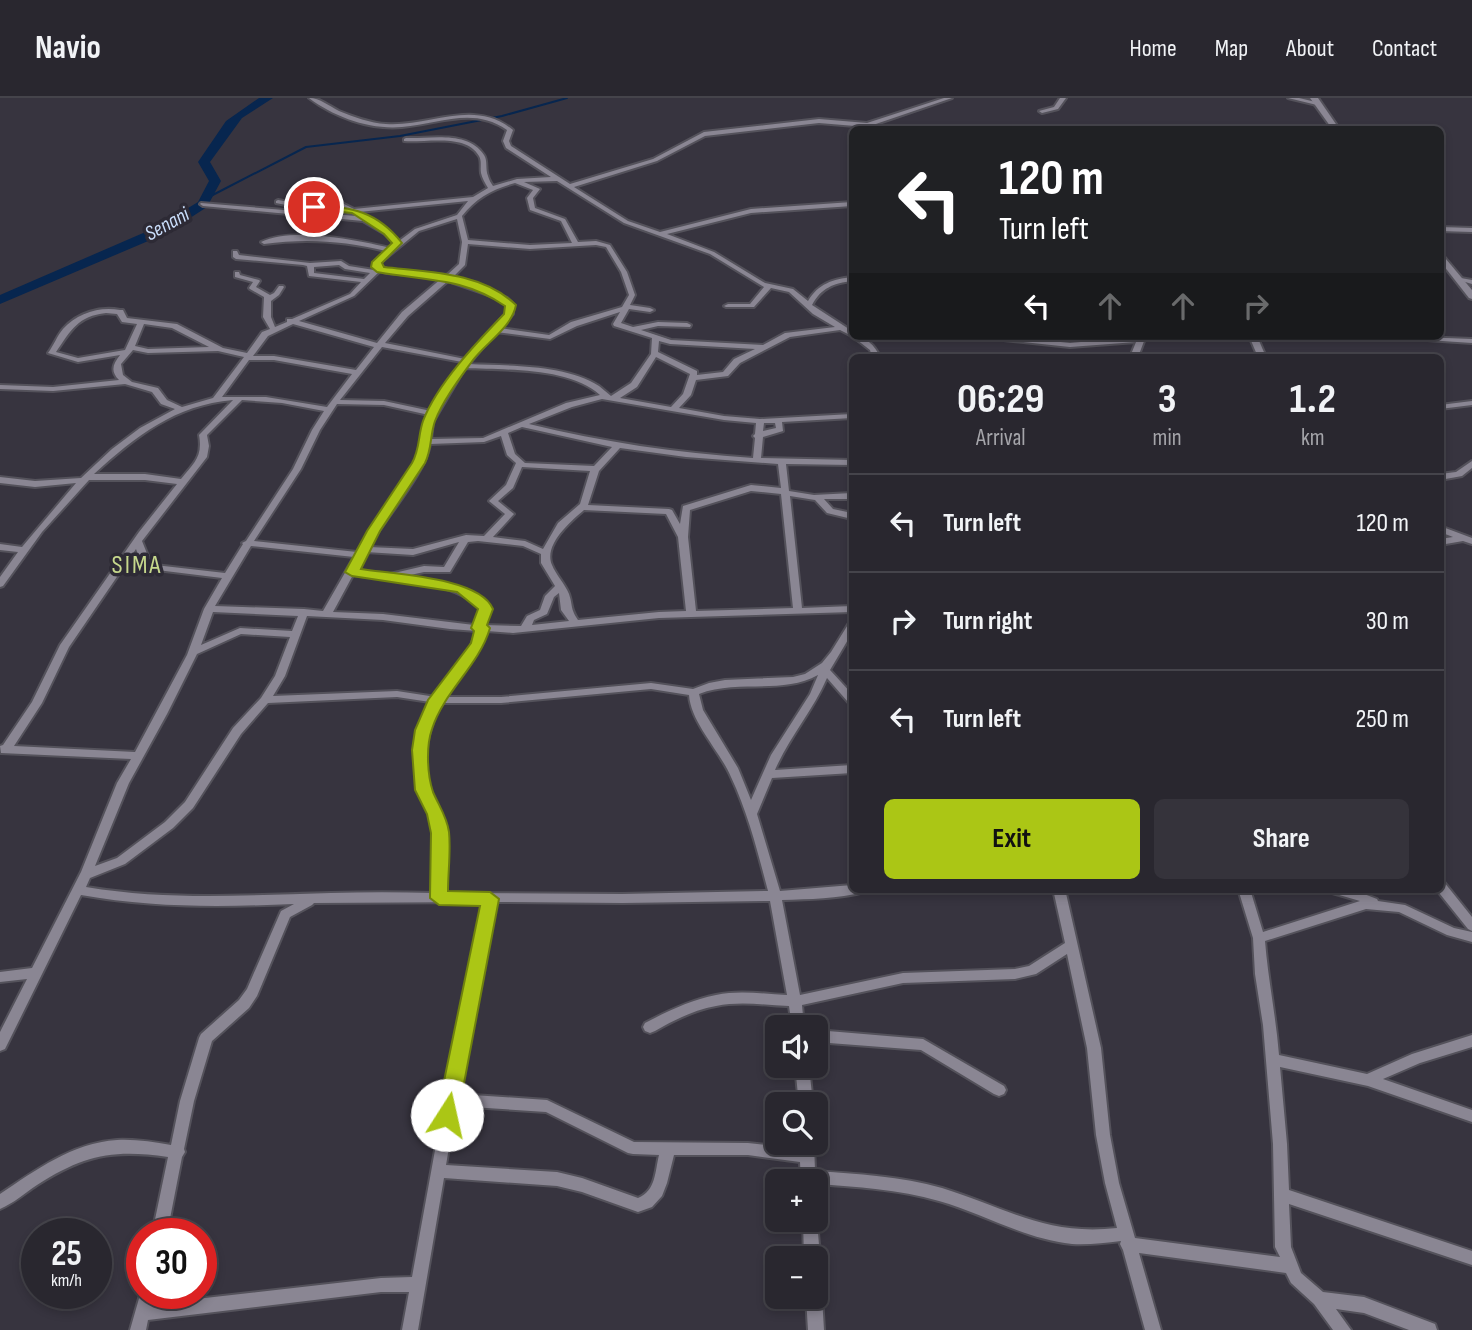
<!DOCTYPE html>
<html lang="en">
<head>
<meta charset="utf-8">
<style>
	body { margin:0; font-family:"Sofia Sans Condensed",sans-serif; background:#35333b; color:#f1f3f6; height:100vh; display:flex; flex-direction:column; font-size:26px; white-space:nowrap }
	* { box-sizing:border-box; margin:0 }
	p { font-size:23px; color:#a5a5aa }
	.icon { flex:none; width:38px; height:38px; fill:none; stroke:currentColor; stroke-width:2; stroke-linecap:round; stroke-linejoin:round }
	.map { position:relative; flex:1; overflow:hidden }
	.details { position:absolute; left:849px; top:256px; width:595px; height:539px; display:flex; flex-direction:column; background:#29272f; border-radius:10px; box-shadow:0 4px 10px #0003,0 0 0 2px #45444b }
	.details>* { flex:none }
	.hud { position:absolute; left:849px; top:28px; width:595px; height:214px; border-radius:10px; box-shadow:0 4px 10px #0003,0 0 0 2px #45444b; background:#202124; color:#fff; overflow:hidden }
	.fabs { position:absolute; left:765px; top:917px; display:grid; gap:14px }
	.fabs a { display:grid; place-items:center; width:63px; height:63px; border-radius:10px; background:#29272f; box-shadow:0 4px 10px #0003,0 0 0 2px #45444b; font-size:35px }
	.speed { position:absolute; left:21px; top:1120px; display:flex; gap:14px; font-size:35px; font-weight:700; text-align:center }
	.speed>* { display:grid; place-content:center; width:91px; height:91px; border-radius:50%; background:#29272f; box-shadow:0 4px 10px #0003,0 0 0 2px #45444b; line-height:1 }
	.speed small { font-size:18px; font-weight:400 }
	.speed .limit { border:10px solid #d22; background:#fff; color:#111 }
	.pin { position:absolute; display:grid; place-items:center; width:60px; height:60px; color:#fff; margin:-30px; border:4px solid #fff; border-radius:50%; box-shadow:0 2px 7px #0007 }
	.me { position:absolute; width:77px; margin:-38px; rotate:10deg; stroke-linejoin:round; filter:drop-shadow(0 0 5px #0008) }
	.turn { display:flex; align-items:center; gap:24px; height:147px; padding:0 35px; font-size:32px }
	.turn .icon { width:91px; height:91px; stroke-width:2.5 }
	.turn b { display:block; font-size:49px; line-height:60px }
	.lanes { display:flex; align-items:center; height:66px; padding:0 35px; background:#0003; justify-content:center; gap:35px; direction:ltr }
	.lanes .off { opacity:.35 }
	.eta { display:flex; justify-content:space-evenly; align-items:center; height:119px; text-align:center }
	.eta b { font-size:42px; font-weight:700; line-height:49px }
	.primary-button { display:flex; gap:14px; margin-top:auto; padding:14px 35px }
	.primary-button a { flex:1; height:80px; border-radius:10px; background:#abc615; color:#111; font-size:28px; font-weight:700; line-height:80px; text-align:center }
	.primary-button a+a { background:#35333b; color:#f1f3f6 }
	ul { padding:0; list-style:none }
	li { display:flex; align-items:center; gap:21px; height:98px; padding:0 35px; border-top:2px solid #45444b }
	li div { flex:1 }
	li b { display:block; font-size:26px }
	li em { font-style:normal }
	header { display:flex; align-items:center; gap:42px; box-sizing:border-box; height:98px; padding:0 35px; background:#29272f; border-bottom:2px solid #45444b }
	header strong { font-size:33px }
	nav { display:flex; gap:38px; margin-inline-start:auto; font-size:24px }
	.map>svg:first-child { display:block }
	.lines { fill:none; stroke-linecap:round; stroke-linejoin:round }
	.stream { stroke:#07264f; stroke-width:2 }
	.river { fill:#07264f; fill-rule:evenodd }
	.minor-casing { stroke:#54525b; stroke-width:4 }
	.secondary-casing { stroke:#54525b; stroke-width:4 }
	.minor { fill:#8a8693; fill-rule:evenodd }
	.secondary { fill:#8a8693; fill-rule:evenodd }
	.route { fill:#abc615; stroke:#6f810e; stroke-width:2 }
	.labels { text-anchor:middle; dominant-baseline:central; stroke-width:7; stroke-linejoin:round; paint-order:stroke }
	.far-water-label { font-size:21px; font-style:italic; fill:#c9ddfa; stroke:#2d2a35 }
	.quarter-label { font-size:26px; letter-spacing:2px; fill:#c6d88c; stroke:#2d2a35 }
</style>
</head>
<body>
<header>
<strong>Navio</strong>
<nav><a>Home</a><a>Map</a><a>About</a><a>Contact</a></nav>
</header>
<div class="map">
<svg width="1472" height="1232" viewBox="0 0 1472 1232">
	<rect width="100%" height="100%" fill="#37343f"/>
	<g class="lines">
		<polyline class="stream" points="205,101 306,49 400,38 502,18 567,0"/>
		<polygon class="river" points="259,0 273,0 242,20 210,64 221,83 207,109 167,135 0,206 0,197 157,129 198,104 209,83 198,64 226,23"/>
		<g class="minor-casing">
			<g id="minor">
				<path d="M309 0C320 0 329 8 339 13 354 19 370 25 386 26 430 29 474 0 513 32L509 43 511 48 570 86 653 61 704 34 819 21 867 25 944 0H952L867 29 819 25 705 38 657 63 574 89 628 123 660 134 751 111 852 104V108L751 115 667 136 714 154 765 185 793 191 808 203C818 186 833 181 852 179V183C834 185 821 190 812 207L852 233V238C865 238 875 247 880 259H872L870 252 852 238 840 232 790 239 740 265 728 278 696 282 691 297 679 310 724 318 760 321 852 316V320L782 324 783 333 763 339 761 360 852 362V367L786 366 789 393 814 397 852 395V401H824L833 411 852 415V421L827 415 815 402 790 398 802 510 852 508V514L659 520 513 535 487 533 480 549 446 599H501L651 585 693 591 709 585 725 582 793 579 805 576 822 565 831 554 849 525 852 524V535L830 572 852 596V605L848 604 827 580C813 613 789 639 775 672L852 667V675L772 680 757 716 780 793 852 787V791H866L864 794C838 801 809 801 782 802L800 897 903 875 1015 871 1029 868 1065 845 1053 791H1065L1101 950 1110 1037 1119 1085 1135 1140 1280 1159 1275 1149 1273 1046 1263 927 1255 876 1253 840 1238 791H1250L1263 834 1360 803 1329 794 1327 791H1351L1377 801 1378 803 1405 807 1454 830 1472 834V844L1447 837 1399 814 1366 811 1265 843C1268 881 1276 919 1279 957L1367 976 1412 956 1472 937V949L1420 965 1383 981 1472 1012V1024L1368 988 1280 969 1287 1046 1289 1092 1472 1153V1167L1289 1106 1291 1149 1301 1175 1323 1194 1364 1199 1435 1226 1437 1232H1409L1364 1215 1336 1211 1351 1232H1333L1314 1206 1291 1185 1286 1175 1139 1155 1161 1232H1145L1123 1152 1120 1146 1121 1143C1104 1145 1088 1147 1072 1146 1025 1141 984 1116 939 1103 898 1091 857 1089 816 1086V1083H801L800 1064 748 1057H674L667 1085 662 1098 652 1109 638 1114 582 1094 557 1088 444 1080 418 1232H402L409 1194H381L148 1222 146 1232H130L142 1190V1195H155L152 1206 381 1180 412 1179 461 909 483 804 314 805 312 807 290 819 257 898 249 910 212 943 194 1003 184 1051 185 1054 182 1059 167 1136H152L168 1059C113 1051 84 1057 37 1087 25 1095 14 1105 0 1111V1096C36 1072 72 1045 117 1042 135 1041 153 1044 171 1047L180 1003 199 940 201 936 239 902 247 891 281 813 294 806C221 809 153 810 81 797L5 951 0 953V934L27 881 0 884V874L32 870 81 774 117 685 131 661 1 655 0 648 3 647 32 604 60 547 139 434 177 386 145 382H89L42 434 3 488 0 489V479L18 454 0 452V446L22 449 76 385 35 389 0 385V379L35 383 81 380 112 351 140 330 175 311 161 306 152 294 125 286 53 293 0 291V287L53 289 119 282C110 273 113 266 120 257L78 264 48 255C54 247 57 238 63 231 77 215 100 208 120 212H123L127 220 177 226 223 250 247 255 262 234 270 231 263 219 264 199 250 191 249 190 253 184 235 179V174H239L240 177 259 182 260 183 256 189 270 197 274 195 279 188H283L284 189 279 197 271 203V219L275 229 287 224V221H292L350 196 361 184 309 178 307 168 303 167 236 161 233 159V153H237L239 157 310 165 341 163 349 168 374 172 375 163 386 153C345 143 306 140 264 146L261 144C293 129 356 142 390 150L395 146 385 136 363 123 203 108 200 106 201 105 356 118 326 102 298 94 301 92 330 99 354 111 473 99 488 90C485 85 482 80 481 75 480 69 482 63 479 58 466 35 425 45 404 43V41L406 40C430 41 468 32 484 57 488 63 485 71 488 78 489 82 491 85 493 88L517 81 551 79 506 50 503 43 507 32C473 8 439 26 402 29 370 32 334 19 309 0ZM557 83 624 125 710 156 764 189 750 206H728L724 208 726 209H754L771 190 789 194 813 216 835 229 785 235 763 247 671 242 641 232 658 228 690 229 691 227 687 225 658 224 633 229 621 225 629 211 650 214 654 212 650 210 630 207 635 197 627 174 610 147 596 143 578 144 565 121 535 110 533 100 540 91 524 84ZM515 85 533 92 527 100 530 112 561 123 572 145 530 147 468 142 462 118C476 100 493 91 515 85ZM468 103 457 117 415 131 399 143 389 133 359 114ZM457 121 462 144 459 166 447 177 388 171 380 168V165L419 133ZM468 146 530 151 596 147 606 149 621 174 629 197 622 209 571 224 549 237 500 230 513 216V206L507 200 452 180 465 167ZM339 167 345 171 370 175 364 181 314 175V169ZM380 173 387 175 442 180 402 214 377 245 299 223 354 198ZM448 183 503 202 507 207 506 215 465 261 385 245 408 218ZM620 214 613 226 614 228 652 240 651 256 631 285 611 298C607 295 603 291 599 288 565 266 508 268 469 266L496 234 550 241 577 228ZM106 215 117 216 122 224 137 226 125 252 78 260 56 254C71 232 78 218 106 215ZM144 226 172 230 209 249 148 251 135 248ZM293 226 374 249 356 272 274 258H253L268 238ZM659 243 670 246 755 251 734 261 723 274 697 277V273L658 254ZM382 249 462 264 431 313 384 303 340 302ZM133 252 148 255 218 253 244 259 213 300 182 309 167 302 158 290 132 284 123 277 121 266ZM656 259 690 276 683 296 671 309 620 300 637 289ZM249 262H274L352 276 327 309 266 299H222ZM465 270C504 272 570 269 600 297L566 305 483 340 431 341 433 324ZM602 301 724 322 756 325 755 336 753 338 755 340 753 360C676 355 603 344 529 326L572 309ZM233 302 199 337C203 359 194 365 181 381L145 376H94C136 338 175 307 233 302ZM242 302 282 305 324 313 312 332 293 371 246 443 242 445 243 446 225 475 155 467 148 458 142 443 207 359 209 348 207 337ZM337 306 384 307 429 317C422 329 425 343 420 355 406 391 376 420 357 454L254 443 301 371 320 332ZM764 325H775L776 330 763 333ZM522 329 612 349 594 368 525 365 515 356 508 335ZM501 338 507 357 516 365 506 387 489 403 505 416 484 438 466 437 413 451 369 449C384 421 426 375 430 346L484 344ZM620 350 686 359 778 366 781 390 751 387 683 408 680 426 672 412 669 411 588 407 599 373ZM522 369 590 373 580 406 558 425 543 451 525 443 493 439 514 416 498 403 513 390ZM751 393 781 396 793 510 696 513 688 439 690 412ZM584 412 666 416 678 439 686 513 659 514 578 522C570 510 573 508 569 496 565 486 556 477 552 467 543 447 571 423 584 412ZM478 443 523 448 541 456V465L555 488 545 498 540 512 527 518 521 528 484 527 490 511C471 486 435 483 406 478L424 474H450L468 444ZM459 444 444 469 424 468 390 476 356 472 366 454 413 457ZM251 448 354 459 323 513 304 511 215 508ZM136 451 139 459 149 471 222 480 204 511 187 557 135 654 14 648 42 605 69 549ZM353 477C389 482 456 482 480 511L474 527 383 516 333 514ZM559 495 561 512 569 523 532 527 534 522 547 516 554 499ZM213 514 298 518 292 533 240 530 201 547ZM307 518 383 522 450 531 477 533 470 549 436 599 397 593 273 598 285 578ZM241 536 290 539 275 578 261 600 233 630 185 704 165 724 117 760 95 768 129 685 167 616 197 556ZM818 577 810 596 771 657 751 702 738 670 703 612 699 596C737 581 782 597 818 577ZM651 591 689 597C691 625 720 653 731 679 748 715 758 755 768 793L622 796 445 795C445 773 450 751 445 730 442 717 435 707 430 695 419 665 428 634 440 605H501ZM397 599 430 604C418 633 409 664 419 694 423 706 431 717 433 729 438 751 433 773 433 795 399 794 365 794 331 795 248 797 169 803 86 789L90 780 125 766 173 730 193 710 241 636 268 605ZM770 803 787 897C764 896 739 892 716 897 691 902 668 913 645 925L643 929 645 933 650 935 655 933C674 922 694 912 716 908 740 903 765 907 789 908L792 929H804L802 907 903 885 1015 881 1036 876 1067 856 1087 950 1096 1037 1105 1085 1117 1130C1045 1138 1007 1110 942 1090 901 1078 857 1076 815 1073L814 1045H800V1051L748 1045 634 1044 547 1002 458 996 473 909 495 804 622 805ZM456 1008 546 1014 628 1055 633 1056 659 1057C655 1073 656 1093 638 1100L582 1080 557 1074 446 1067Z"/>
				<polygon points="1060,0 1066,0 1058,11 1042,15 1039,13 1054,9"/>
				<polygon points="1288,0 1299,0 1320,5 1317,7"/>
				<polygon points="278,102 306,107 309,109 306,111 276,105 276,103"/>
				<polygon points="1440,129 1472,130 1472,134 1440,133"/>
				<polygon points="1455,179 1472,182 1472,186 1455,181"/>
				<polygon points="980,238 1005,238 1070,245 1146,238 1138,259 1130,259 1136,244 1070,249 984,240"/>
				<polygon points="1249,238 1257,238 1266,259 1258,259"/>
				<polygon points="1393,238 1472,241 1472,245 1397,240"/>
				<polygon points="1472,303 1472,307 1440,311 1440,307"/>
				<polygon points="1472,363 1472,370 1462,378 1440,382 1440,376 1456,374"/>
				<polygon points="1440,428 1472,440 1472,446 1463,443 1440,447 1440,441 1453,439 1440,434"/>
				<polygon points="1440,783 1444,784 1472,819 1472,833 1468,831 1436,791 1440,791"/>
				<polygon points="816,932 923,941 1004,988 1006,992 1004,996 999,998 994,996 921,952 816,944"/>
				<polygon points="795,968 809,968 813,1006 799,1006"/>
				<polygon points="816,1118 817,1122 820,1160 816,1166 816,1160 804,1160 803,1122 816,1122"/>
				<polygon points="816,1192 819,1194 822,1199 824,1232 808,1232 806,1199 816,1199"/>
			</g>
		</g>
		<g class="secondary-casing">
			<g id="secondary">
				<polygon points="1310,0 1318,0 1340,32 1333,32"/>
				<polygon points="1440,154 1472,192 1472,201 1469,200 1440,163"/>
			</g>
		</g>
		<use href="#minor" class="minor"/>
		<use href="#secondary" class="secondary"/>
	</g>
	<path class="route" d="M314 107C351 109 377 113 402 145L382 165 384 169C428 174 482 174 516 207 512 229 486 245 473 262 460 280 443 302 435 323 430 337 432 351 425 365L380 433 361 471C392 476 480 479 493 511L487 527 490 530C479 568 444 593 432 631 426 648 427 676 433 694 439 708 447 719 449 734 451 753 448 774 448 793L490 794 499 801 458 1017 455 1024 447 1027 440 1024 437 1017 480 808 439 807 430 800 431 735 427 716 415 692 412 652 415 632 428 602 471 545 474 533 471 530 478 511 457 494 352 478 345 474 367 433 412 365C420 351 418 337 423 323 437 286 477 244 504 216L505 208C462 179 426 183 377 174L371 169 372 164 392 145 384 136 352 115 310 111Z"/>
	<g class="labels">
		<g class="far-water-label">
			<text transform="translate(167 126) rotate(-29)">Senani</text>
		</g>
		<g class="quarter-label">
			<text x="137" y="467">SIMA</text>
		</g>
	</g>
</svg>
<div class="fabs">
<a><svg class="icon" aria-label="sound" viewBox="0 0 24 24"><path d="M4 9h4l5-4v14l-5-4H4zM17 9q2 3 0 6"/></svg></a>
<a><svg class="icon" aria-label="search" viewBox="0 0 24 24"><circle cx="10" cy="10" r="6"/><path d="M15 15l6 6"/></svg></a>
<a>+</a>
<a>−</a>
</div>
<div class="speed"><div>25<small>km/h</small></div><div class="limit">30</div></div>
<div class="pin" style="left:314px;top:109px;background:#d93025"><svg class="icon" aria-label="arrive" viewBox="0 0 24 24"><path d="M6 21V4h12l-3 4 3 4H6"/></svg></div>
<svg class="me" style="left:447px;top:1017px" viewBox="-20 -20 40 40"><circle r="19" fill="#fff"/><path d="M0-13L10 11 0 6-10 11z" fill="#abc615"/></svg>
<div class="hud">
<div class="turn"><svg class="icon" aria-label="left" viewBox="0 0 24 24"><path d="M17 20v-9H6M10 6l-5 5 5 5"/></svg><div><b>120 m</b>Turn left</div></div>
<div class="lanes"><svg class="icon" aria-label="left" viewBox="0 0 24 24"><path d="M17 20v-9H6M10 6l-5 5 5 5"/></svg><svg class="icon off" aria-label="ahead" viewBox="0 0 24 24"><path d="M12 20V5M6 11l6-6 6 6"/></svg><svg class="icon off" aria-label="ahead" viewBox="0 0 24 24"><path d="M12 20V5M6 11l6-6 6 6"/></svg><svg class="icon off" aria-label="right" viewBox="0 0 24 24"><path d="M7 20v-9h11M14 6l5 5-5 5"/></svg></div>
</div>
<section class="details">
<div class="eta">
<div><b>06:29</b><p>Arrival</p></div>
<div><b>3</b><p>min</p></div>
<div><b>1.2</b><p>km</p></div>
</div>
<ul>
<li><svg class="icon" aria-label="left" viewBox="0 0 24 24"><path d="M17 20v-9H6M10 6l-5 5 5 5"/></svg><div><b>Turn left</b></div><em>120 m</em></li>
<li><svg class="icon" aria-label="right" viewBox="0 0 24 24"><path d="M7 20v-9h11M14 6l5 5-5 5"/></svg><div><b>Turn right</b></div><em>30 m</em></li>
<li><svg class="icon" aria-label="left" viewBox="0 0 24 24"><path d="M17 20v-9H6M10 6l-5 5 5 5"/></svg><div><b>Turn left</b></div><em>250 m</em></li>
</ul>
<div class="primary-button"><a>Exit</a><a>Share</a></div>
</section>
</div>
</body>
</html>
